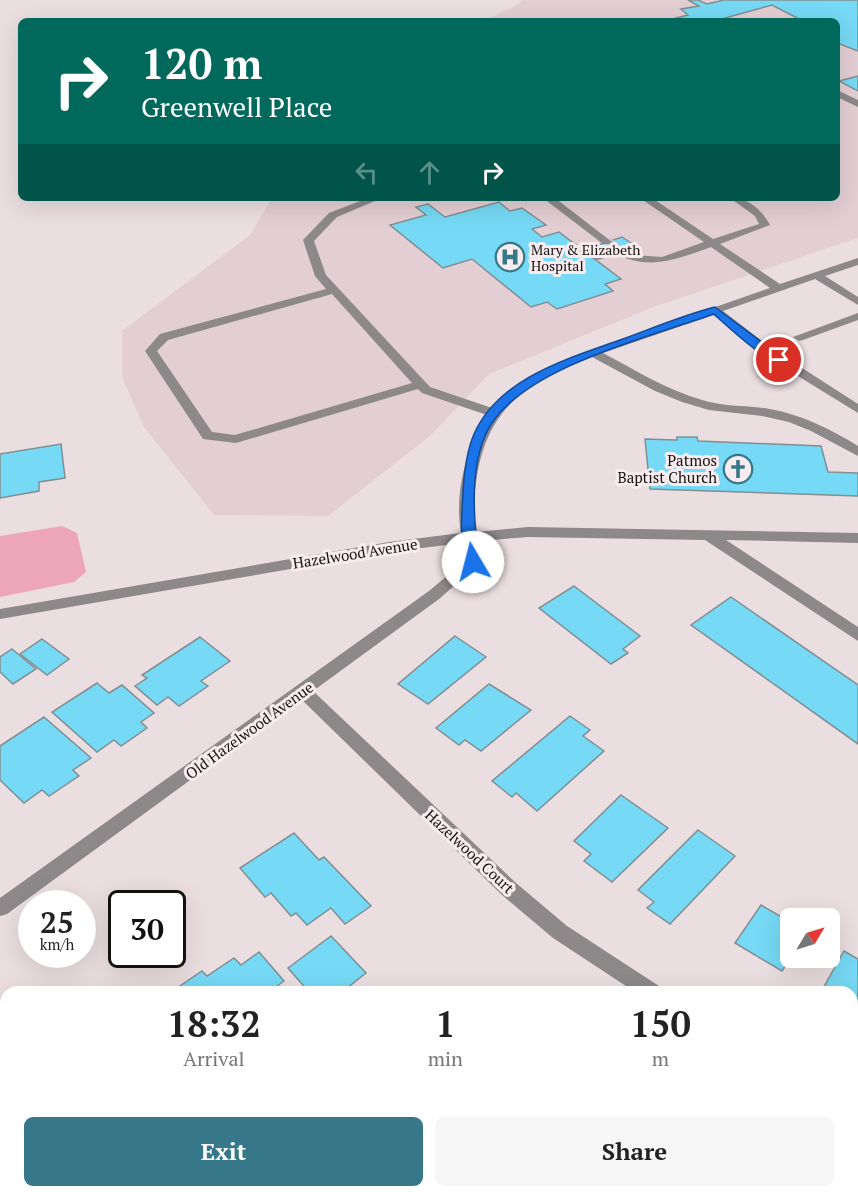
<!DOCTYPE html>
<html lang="en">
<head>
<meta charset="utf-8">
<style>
	body { margin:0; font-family:"PT Serif",serif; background:#f6f6f6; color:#222; height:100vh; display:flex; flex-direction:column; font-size:22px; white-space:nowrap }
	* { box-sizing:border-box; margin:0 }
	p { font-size:20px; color:#767676 }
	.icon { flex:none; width:33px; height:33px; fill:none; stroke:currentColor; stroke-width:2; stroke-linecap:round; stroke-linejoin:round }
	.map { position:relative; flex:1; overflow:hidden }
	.sheet { position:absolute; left:0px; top:986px; width:858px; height:212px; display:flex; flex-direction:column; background:#fff; border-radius:18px 18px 0 0; box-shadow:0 6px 24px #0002 }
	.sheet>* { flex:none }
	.hud { position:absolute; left:18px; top:18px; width:822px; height:183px; border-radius:9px; box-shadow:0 6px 24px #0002; background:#00695c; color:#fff; overflow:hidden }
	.needle { width:39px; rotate:52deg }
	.tools { position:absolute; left:780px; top:908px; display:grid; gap:12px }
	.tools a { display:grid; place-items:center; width:60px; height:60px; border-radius:9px; background:#fff; box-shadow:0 6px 24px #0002; font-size:30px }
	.speed { position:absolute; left:18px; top:890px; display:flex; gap:12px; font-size:30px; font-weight:700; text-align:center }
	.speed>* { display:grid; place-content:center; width:78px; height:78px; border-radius:50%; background:#fff; box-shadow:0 6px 24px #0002; line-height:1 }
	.speed small { font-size:15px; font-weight:400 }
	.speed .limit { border:3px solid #111; border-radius:9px; background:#fff; color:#111 }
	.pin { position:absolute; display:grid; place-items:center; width:51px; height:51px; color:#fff; margin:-26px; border:3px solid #fff; border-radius:50%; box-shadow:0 2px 6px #0007 }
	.me { position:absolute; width:66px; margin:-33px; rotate:352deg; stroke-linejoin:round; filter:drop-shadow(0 0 4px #0008) }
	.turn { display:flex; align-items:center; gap:21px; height:126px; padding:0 24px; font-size:27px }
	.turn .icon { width:78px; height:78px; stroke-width:2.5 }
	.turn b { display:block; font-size:42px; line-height:51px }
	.lanes { display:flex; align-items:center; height:57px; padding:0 24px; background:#0003; justify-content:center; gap:30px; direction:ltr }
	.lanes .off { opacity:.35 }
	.eta { display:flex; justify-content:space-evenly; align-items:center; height:102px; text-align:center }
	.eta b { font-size:36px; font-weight:600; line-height:42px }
	.button { display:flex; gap:12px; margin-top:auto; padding:12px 24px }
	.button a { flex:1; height:69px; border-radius:9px; background:#36788a; color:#fff; font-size:24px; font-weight:600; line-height:69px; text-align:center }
	.button a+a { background:#f6f6f6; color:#222 }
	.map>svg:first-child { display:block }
	.built { fill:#e3ced3 }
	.green { fill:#eda6b9 }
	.building { fill:#76d9f5; stroke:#828e91; stroke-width:1.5 }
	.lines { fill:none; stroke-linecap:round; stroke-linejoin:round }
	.minor-tunnel { stroke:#cbbfc2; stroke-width:11; stroke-dasharray:11 6; stroke-linecap:butt }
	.minor { fill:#8d8889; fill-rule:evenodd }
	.route { fill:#1a73e8; stroke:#114b97; stroke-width:1.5 }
	.labels { text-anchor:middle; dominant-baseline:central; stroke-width:6; stroke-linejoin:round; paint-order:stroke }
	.far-poi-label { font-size:14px; fill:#141011; stroke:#f8ecee; text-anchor:start }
	.poi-label { font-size:15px; fill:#141011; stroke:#f8ecee; text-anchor:end }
	.street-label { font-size:15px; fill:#141011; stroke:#f8ecee }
</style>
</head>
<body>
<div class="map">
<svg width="858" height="1196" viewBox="0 0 858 1196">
	<rect width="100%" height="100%" fill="#ebdee1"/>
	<polygon class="built" points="522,0 858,0 858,238 656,306 489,374 431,435 328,516 214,515 144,427 122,377 122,331 250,235 272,198 837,198 837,21 484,21 519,4"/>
	<polygon class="green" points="62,526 77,533 86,572 74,582 0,597 0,536"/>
	<g class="building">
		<polygon points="698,0 707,4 724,0 858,0 858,51 837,43 837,21 803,21 772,5 718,20 677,19 676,18 688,15 681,9 699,6 688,0"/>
		<polygon points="858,76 858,91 839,81"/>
		<polygon points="499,202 510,211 522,208 546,225 532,229 542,237 559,232 621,279 605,284 613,291 557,309 547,302 531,307 472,259 443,268 390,225 426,215 416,207 428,204 445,217"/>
		<polygon points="622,237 637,247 599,259 592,258 584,252 588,251 586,249"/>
		<polygon points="677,437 697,437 698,441 821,446 828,472 858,473 858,496 650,489 645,439 677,440"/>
		<polygon points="61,444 65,478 39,482 39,491 0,498 0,454"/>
		<polygon points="574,586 640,636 623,649 628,653 611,664 539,608"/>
		<polygon points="731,597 858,685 858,744 691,625"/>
		<polygon points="455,636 486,657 428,704 398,684"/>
		<polygon points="200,637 230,661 201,681 208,686 179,706 168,697 157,705 135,686 147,678 142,675"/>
		<polygon points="42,639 69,659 47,675 20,654"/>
		<polygon points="12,649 36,669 13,684 0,672 0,657"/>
		<polygon points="97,683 109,693 122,685 154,713 141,722 147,728 121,746 114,740 97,752 52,712"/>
		<polygon points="489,684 531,710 481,751 465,740 459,745 436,728"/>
		<polygon points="570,716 590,730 583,736 604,751 537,811 516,793 512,797 492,781"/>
		<polygon points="44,717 91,758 73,770 79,776 49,796 42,790 24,803 0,780 0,746"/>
		<polygon points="621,795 668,828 612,882 584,861 591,854 574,841"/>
		<polygon points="698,830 735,856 670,924 647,908 654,902 638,890"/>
		<polygon points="294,833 319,860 324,857 371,906 345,924 331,908 307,925 296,913 291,916 271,893 265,897 240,868"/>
		<polygon points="761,905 790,922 791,957 782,971 735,943"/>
		<polygon points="331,936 366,973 342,992 309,992 288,968"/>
		<polygon points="844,951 858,959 858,1016 852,1012 852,992 821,992"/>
		<polygon points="259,952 284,981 269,992 174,990 202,971 207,976 234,958 241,965"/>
		<polygon points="6,1095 6,1191 27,1191 29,1196 0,1196 0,1099"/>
		<polygon points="146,1191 201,1191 195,1196 149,1196"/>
		<polygon points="519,1191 564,1191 569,1196 514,1196"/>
		<polygon points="654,1191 713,1191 710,1196 656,1196 658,1194"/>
	</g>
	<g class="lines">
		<polyline class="minor-tunnel" points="607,242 620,252"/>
		<g class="minor">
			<polygon points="837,90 858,100 858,107 837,97"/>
			<path d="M368 198H382L337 217 314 241 326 275 430 387 492 408 521 382 564 360 770 288 711 247C677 259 650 271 616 254L615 252 620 249 634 255 662 257 704 242 640 198H652L713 239 759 224 755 216 730 198C749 198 761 209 770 225L720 244 780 284 858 258V265L825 276 858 297V305L815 279 723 311 771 348 858 404V413L780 365 713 315 603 353C635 370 667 390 702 400 724 407 747 405 770 409 802 415 831 429 858 446V456L811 431 789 422 762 416 709 410 682 402 655 391 592 357C529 383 489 404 477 476 474 494 472 514 475 532L528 527 858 533V543L726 540 858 627V641L705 540 528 537 477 541 480 562 478 565 439 599 313 691 516 883 567 926 659 986 662 992H635L553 938 502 895 301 699 7 914 0 916V898L429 591 466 560 463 543 389 552 0 619V609L389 542 461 533C454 493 466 449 487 415L422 393 418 389 236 443 203 439 145 351 160 334 326 289 315 276 303 240 329 213ZM332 294 412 383 235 435 212 432 157 351 168 340Z"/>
			<polygon points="543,198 555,198 612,242 611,244 603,244"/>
			<polygon points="858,313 858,320 803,340 799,341 793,337"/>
			<polygon points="852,1110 858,1112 858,1134 852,1132"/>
		</g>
	</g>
	<path class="route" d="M715 307 783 358V363C768 365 726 325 714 314 649 337 530 366 492 423 468 459 473 522 480 562L478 565H469C458 544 462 515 463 493 464 473 466 453 474 434 499 378 567 359 620 340 651 329 683 315 715 307Z"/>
	<defs>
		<g id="hospital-ring" transform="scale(1.5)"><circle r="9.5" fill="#f8ecee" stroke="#36788a" stroke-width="1.5"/><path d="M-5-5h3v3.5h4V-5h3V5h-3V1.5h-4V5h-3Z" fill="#36788a"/></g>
		<g id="church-ring" transform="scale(1.5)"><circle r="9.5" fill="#f8ecee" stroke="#36788a" stroke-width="1.5"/><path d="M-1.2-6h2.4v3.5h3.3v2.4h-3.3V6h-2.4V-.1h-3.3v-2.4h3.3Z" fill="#36788a"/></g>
	</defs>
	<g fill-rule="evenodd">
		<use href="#hospital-ring" x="510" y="257"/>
		<use href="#church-ring" x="738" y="469"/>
	</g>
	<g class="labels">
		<g class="far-poi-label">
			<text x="531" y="249">Mary &amp; Elizabeth<tspan x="531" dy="16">Hospital</tspan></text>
		</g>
		<g class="poi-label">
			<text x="717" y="460">Patmos<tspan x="717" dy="17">Baptist Church</tspan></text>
		</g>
		<g class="street-label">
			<text transform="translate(355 553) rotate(-9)">Hazelwood Avenue</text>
			<text transform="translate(249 730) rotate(-36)">Old Hazelwood Avenue</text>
			<text transform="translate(470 851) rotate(43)">Hazelwood Court</text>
		</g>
	</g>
</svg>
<div class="tools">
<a><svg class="needle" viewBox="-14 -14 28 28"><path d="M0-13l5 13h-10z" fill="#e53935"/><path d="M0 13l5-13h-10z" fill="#767676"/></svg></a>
</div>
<div class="speed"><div>25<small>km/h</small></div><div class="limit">30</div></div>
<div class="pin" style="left:779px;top:360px;background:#d93025"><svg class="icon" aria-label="arrive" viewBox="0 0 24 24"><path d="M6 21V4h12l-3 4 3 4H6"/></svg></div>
<svg class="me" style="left:473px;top:562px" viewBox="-20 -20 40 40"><circle r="19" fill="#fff"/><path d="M0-13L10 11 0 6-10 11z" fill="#1a73e8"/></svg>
<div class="hud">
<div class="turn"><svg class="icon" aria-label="right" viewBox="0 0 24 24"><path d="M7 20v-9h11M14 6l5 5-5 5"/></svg><div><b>120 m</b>Greenwell Place</div></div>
<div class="lanes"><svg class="icon off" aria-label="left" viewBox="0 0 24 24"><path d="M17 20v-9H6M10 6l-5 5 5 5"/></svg><svg class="icon off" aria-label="ahead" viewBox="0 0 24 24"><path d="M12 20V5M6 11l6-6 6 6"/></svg><svg class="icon" aria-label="right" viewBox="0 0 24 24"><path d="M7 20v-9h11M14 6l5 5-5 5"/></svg></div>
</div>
<section class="sheet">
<div class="eta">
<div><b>18:32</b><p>Arrival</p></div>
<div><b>1</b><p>min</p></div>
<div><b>150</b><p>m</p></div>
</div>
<div class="button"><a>Exit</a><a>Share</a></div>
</section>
</div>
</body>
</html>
